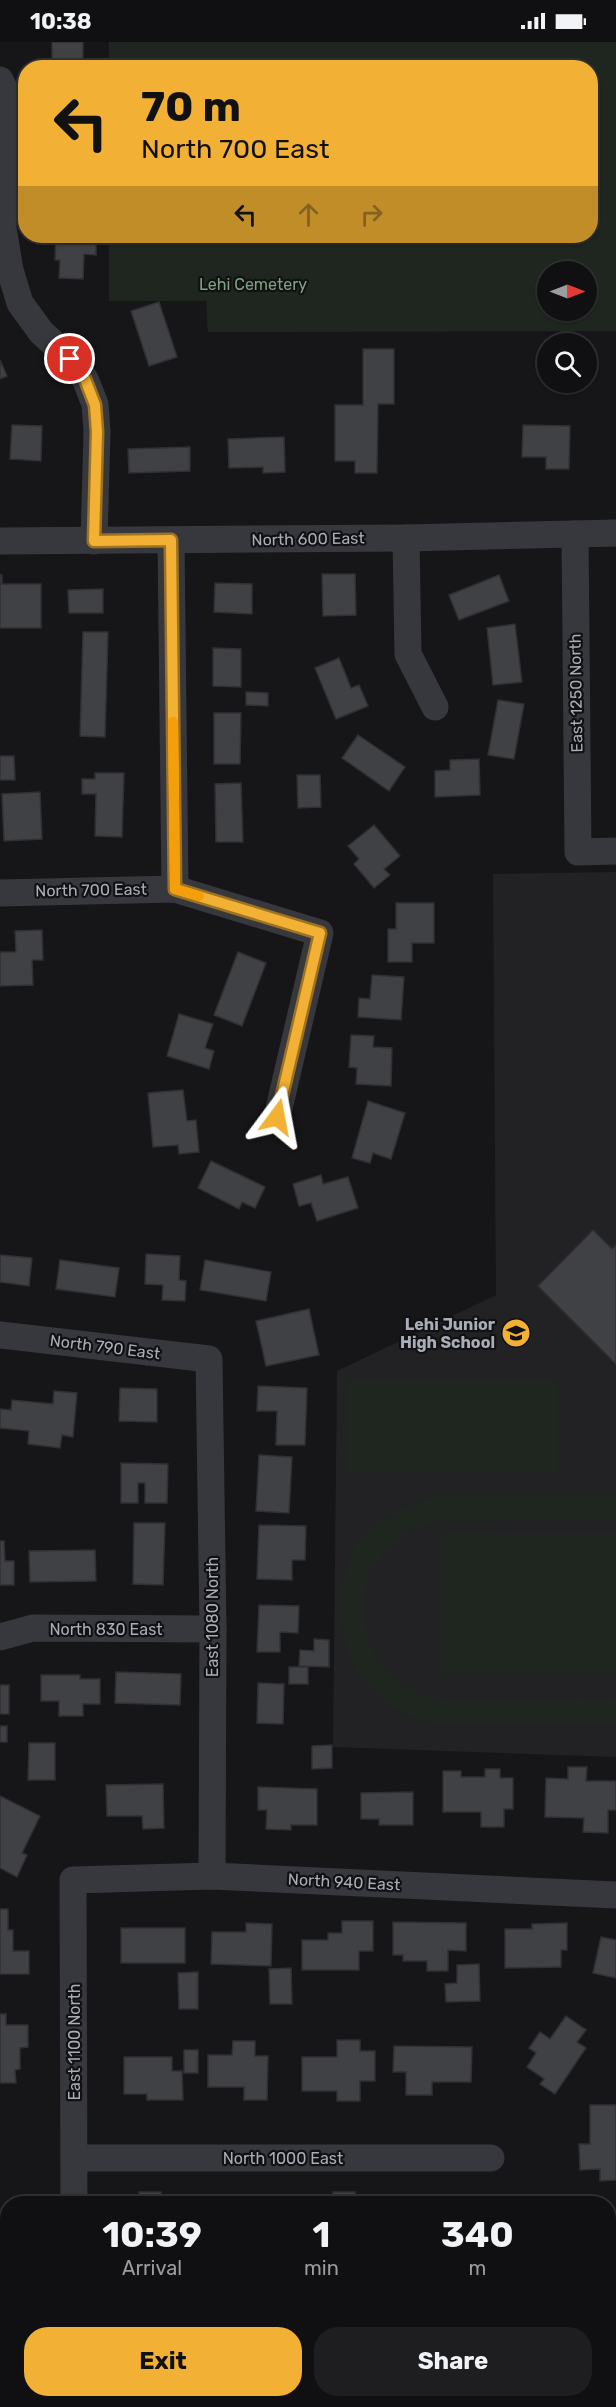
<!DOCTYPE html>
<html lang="en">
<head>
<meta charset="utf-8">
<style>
	body { margin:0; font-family:Rubik,sans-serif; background:#1e1e20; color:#f1f3f6; height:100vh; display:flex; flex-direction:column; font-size:22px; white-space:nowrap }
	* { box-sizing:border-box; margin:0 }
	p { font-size:20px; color:#9c9d9f }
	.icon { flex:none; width:33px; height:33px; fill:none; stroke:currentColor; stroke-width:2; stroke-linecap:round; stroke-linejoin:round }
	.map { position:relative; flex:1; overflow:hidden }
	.details { position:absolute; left:0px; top:2154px; width:616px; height:212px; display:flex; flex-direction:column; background:#101012; border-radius:24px 24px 0 0; box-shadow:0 2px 4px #0004,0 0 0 2px #303032 }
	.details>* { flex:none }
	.guide { position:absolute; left:18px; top:18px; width:580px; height:183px; border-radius:24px; box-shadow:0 2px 4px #0004,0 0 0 2px #303032; background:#f2b134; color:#111; overflow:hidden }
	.needle { width:39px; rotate:90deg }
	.buttons { position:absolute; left:537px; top:219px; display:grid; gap:12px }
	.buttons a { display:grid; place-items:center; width:60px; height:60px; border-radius:50%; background:#101012; box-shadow:0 2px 4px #0004,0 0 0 2px #303032; font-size:30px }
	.pin { position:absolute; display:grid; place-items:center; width:51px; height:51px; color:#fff; margin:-26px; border:3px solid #fff; border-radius:50%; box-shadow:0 2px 6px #0007 }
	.me { position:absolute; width:66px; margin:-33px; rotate:13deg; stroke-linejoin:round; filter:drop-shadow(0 0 4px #0008) }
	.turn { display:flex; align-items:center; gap:21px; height:126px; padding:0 24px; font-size:27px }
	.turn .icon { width:78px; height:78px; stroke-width:2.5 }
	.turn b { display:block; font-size:42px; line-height:51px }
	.lanes { display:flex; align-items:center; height:57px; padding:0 24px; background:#0003; justify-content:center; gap:30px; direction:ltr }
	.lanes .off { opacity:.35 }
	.eta { display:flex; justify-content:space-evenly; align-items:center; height:102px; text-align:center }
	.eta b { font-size:36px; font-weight:700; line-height:42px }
	.action { display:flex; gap:12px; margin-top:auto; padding:12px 24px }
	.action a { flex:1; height:69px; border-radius:24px; background:#f2b134; color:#111; font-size:24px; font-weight:700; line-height:69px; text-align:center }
	.action a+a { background:#1e1e20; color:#f1f3f6 }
	.status { display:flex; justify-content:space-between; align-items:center; height:42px; padding:0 30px; background:#101012; direction:ltr }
	.status svg { height:16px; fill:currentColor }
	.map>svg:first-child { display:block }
	.built { fill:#222225 }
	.green { fill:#1e261f; fill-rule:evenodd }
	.building { fill:#404145; stroke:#303034; stroke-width:1.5 }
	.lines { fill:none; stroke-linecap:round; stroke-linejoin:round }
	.minor { stroke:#37383d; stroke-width:27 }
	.route-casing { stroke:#9d7322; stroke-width:15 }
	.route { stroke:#f2b134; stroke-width:10 }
	.slow { stroke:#f59e0b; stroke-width:10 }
	.labels { text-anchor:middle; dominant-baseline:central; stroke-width:4.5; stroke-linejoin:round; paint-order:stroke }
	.park-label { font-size:16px; fill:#7fa381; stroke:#111113 }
	.street-label { font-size:16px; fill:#a8adb8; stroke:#111113 }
	.poi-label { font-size:16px; font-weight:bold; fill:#a8adb8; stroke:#111113; text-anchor:end }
</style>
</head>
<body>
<div class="status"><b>10:38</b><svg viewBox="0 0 49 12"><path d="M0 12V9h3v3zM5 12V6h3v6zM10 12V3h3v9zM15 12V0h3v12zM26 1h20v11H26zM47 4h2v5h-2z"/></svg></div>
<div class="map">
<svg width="616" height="2365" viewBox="0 0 616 2365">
	<rect width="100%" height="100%" fill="#161618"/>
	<polygon class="built" points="616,830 616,1715 333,1705 337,1329 496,1253 493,832"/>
	<g class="green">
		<path d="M109 0H616V289L208 290 206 259H109V194H591V26L109 25ZM548 230H586V268H548Z"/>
		<polygon points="346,1337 557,1337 557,1431 347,1431"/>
		<path d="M444 1452H616V1477L437 1479C424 1483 411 1487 400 1496 388 1506 374 1520 368 1535 354 1575 370 1622 406 1644 419 1653 434 1655 450 1658L616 1657V1682C575 1682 534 1682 493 1682 466 1681 432 1686 408 1674 358 1649 331 1597 342 1542 345 1531 348 1518 353 1508 372 1476 410 1460 444 1452Z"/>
		<rect x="441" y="1491" width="175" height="141"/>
	</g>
	<g class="building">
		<polygon points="52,0 83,0 83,23 52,22"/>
		<polygon points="56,194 96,195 96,213 84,212 83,237 59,236 60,218 55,218"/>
		<polygon points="159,260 177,315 149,324 131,269"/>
		<polygon points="363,307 394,307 394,362 378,362 377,431 355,431 355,419 335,419 335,363 363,363"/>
		<polygon points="0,318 7,334 0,337"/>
		<polygon points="12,383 42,384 41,419 10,417"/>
		<polygon points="523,383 570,384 569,427 546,427 546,415 522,415"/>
		<polygon points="284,395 285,430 263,431 263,425 229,426 228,397"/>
		<polygon points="190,405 190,429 129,431 128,407"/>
		<polygon points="322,532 355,532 356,573 323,574"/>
		<polygon points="0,533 2,533 2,542 41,542 41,586 0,586"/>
		<polygon points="499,533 509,559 459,578 449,553"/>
		<polygon points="215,541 252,542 252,572 214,570"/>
		<polygon points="103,547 103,571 69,571 68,548"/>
		<polygon points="515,582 522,640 493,643 487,586"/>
		<polygon points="83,590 108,590 105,695 80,694"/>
		<polygon points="213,606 241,607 241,645 213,644"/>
		<polygon points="339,616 351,646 359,643 368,664 336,677 315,626"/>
		<polygon points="246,650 268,651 268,664 246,663"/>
		<polygon points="498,658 524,662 514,717 488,713"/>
		<polygon points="214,671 241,671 240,722 214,722"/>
		<polygon points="358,693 405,725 389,749 342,716"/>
		<polygon points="0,714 14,714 15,738 0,738"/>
		<polygon points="479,717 480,753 435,755 435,729 450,728 450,718"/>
		<polygon points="95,731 124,731 122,795 95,794 96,752 82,752 82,737 95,737"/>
		<polygon points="297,733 320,733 321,765 298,766"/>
		<polygon points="241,741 243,800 216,800 215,742"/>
		<polygon points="40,750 42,797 4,799 2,752"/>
		<polygon points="374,783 400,814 384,827 390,833 374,846 354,822 359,817 348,804"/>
		<polygon points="396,861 434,861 434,901 412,901 412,920 388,920 388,887 396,887"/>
		<polygon points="42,888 43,918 32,918 33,943 0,944 0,910 16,910 15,889"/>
		<polygon points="238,910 266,921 242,984 214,973"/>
		<polygon points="372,933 404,935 401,978 358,975 359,956 370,957"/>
		<polygon points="179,972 213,982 205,1006 214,1009 209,1027 167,1014"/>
		<polygon points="351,993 374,994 373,1005 392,1006 391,1044 356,1042 357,1026 349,1025"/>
		<polygon points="183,1048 187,1079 196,1078 199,1110 179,1112 178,1103 153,1105 148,1051"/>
		<polygon points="368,1059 405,1071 391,1117 373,1111 370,1121 352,1116"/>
		<polygon points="211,1119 265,1145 255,1166 242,1160 239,1167 198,1146"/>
		<polygon points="321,1133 323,1142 348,1135 358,1166 317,1179 311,1161 299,1164 293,1142"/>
		<polygon points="593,1188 612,1207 616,1203 616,1322 538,1244"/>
		<polygon points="146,1212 180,1214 179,1238 186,1239 185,1259 162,1258 163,1243 145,1242"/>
		<polygon points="0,1213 32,1216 29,1244 0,1240"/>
		<polygon points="60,1218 119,1226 115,1255 56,1247"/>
		<polygon points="205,1218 271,1230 266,1259 200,1248"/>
		<polygon points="309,1267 319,1313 266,1324 256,1279"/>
		<polygon points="258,1344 307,1346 305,1403 276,1403 277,1369 257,1369"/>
		<polygon points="120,1346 157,1347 157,1380 119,1379"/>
		<polygon points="54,1349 77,1351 73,1395 62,1393 60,1406 28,1402 29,1389 0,1386 0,1367 11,1368 12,1358 53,1362"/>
		<polygon points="259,1413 292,1415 289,1471 256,1469"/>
		<polygon points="121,1421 168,1422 167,1461 145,1461 145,1441 138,1441 138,1461 121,1461"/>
		<polygon points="134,1481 165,1481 163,1543 133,1542"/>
		<polygon points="259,1483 306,1484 305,1518 292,1518 292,1538 257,1537"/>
		<polygon points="0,1499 4,1499 5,1519 14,1519 14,1543 0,1543"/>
		<polygon points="95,1508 96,1539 30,1540 29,1509"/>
		<polygon points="259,1563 299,1564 298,1591 280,1590 280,1610 257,1610"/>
		<polygon points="314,1597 329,1598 329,1625 299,1624 300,1608 314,1609"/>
		<rect x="289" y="1625" width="19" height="17"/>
		<polygon points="116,1630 181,1632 180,1663 115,1661"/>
		<polygon points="41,1633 80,1633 80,1637 100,1637 100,1662 83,1662 83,1674 59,1674 59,1659 41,1659"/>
		<polygon points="258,1641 284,1642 283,1682 257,1681"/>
		<rect x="0" y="1643" width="9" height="29"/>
		<rect x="0" y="1684" width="7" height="16"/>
		<polygon points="29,1701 55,1701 55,1738 28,1738"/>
		<polygon points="332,1703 332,1726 312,1727 312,1704"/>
		<polygon points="568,1725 587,1725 586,1739 616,1739 616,1768 608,1768 608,1791 583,1790 584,1776 545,1775 546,1736 568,1737"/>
		<polygon points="485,1727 500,1727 500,1736 513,1736 513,1767 504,1767 504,1785 481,1785 481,1770 443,1770 443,1729 461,1729 461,1735 485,1735"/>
		<polygon points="163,1742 164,1786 143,1787 142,1774 107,1774 106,1743"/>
		<polygon points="258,1745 317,1747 317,1783 291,1783 291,1788 266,1787 267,1768 258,1768"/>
		<polygon points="413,1750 413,1783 379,1783 379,1777 361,1777 361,1751"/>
		<polygon points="0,1754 40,1774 22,1811 27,1813 17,1835 0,1826"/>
		<polygon points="0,1867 8,1867 8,1888 13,1888 13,1909 29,1909 29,1932 0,1932"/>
		<polygon points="342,1879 373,1879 373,1909 359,1909 359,1928 302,1928 302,1898 328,1898 328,1891 342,1891"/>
		<polygon points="393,1880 466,1881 466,1909 448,1908 448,1929 427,1929 427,1919 403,1919 403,1913 393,1913"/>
		<polygon points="246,1881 272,1882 271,1924 211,1922 212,1890 246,1890"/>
		<polygon points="567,1881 567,1908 561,1908 561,1925 505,1926 505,1887 532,1887 532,1882"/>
		<rect x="121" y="1886" width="64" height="35"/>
		<polygon points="601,1895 616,1898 616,1936 593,1931"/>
		<polygon points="479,1922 480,1959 446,1960 445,1942 457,1941 457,1923"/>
		<polygon points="291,1926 292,1962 270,1962 269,1927"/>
		<polygon points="198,1930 198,1967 179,1967 178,1931"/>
		<polygon points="0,1972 6,1972 6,1983 28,1983 28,2005 20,2006 20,2027 15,2028 16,2041 0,2041"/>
		<polygon points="566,1974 586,1988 577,2000 586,2006 555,2052 540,2042 544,2037 527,2025 536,2011 529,2006 540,1990 550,1997"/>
		<polygon points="337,1998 360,1998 360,2009 375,2009 375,2039 360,2039 360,2059 337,2059 337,2049 302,2049 302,2015 337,2015"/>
		<polygon points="233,1999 255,1999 255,2014 268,2014 267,2058 244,2058 244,2045 208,2045 208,2013 232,2013"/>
		<polygon points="394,2004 472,2005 471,2040 432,2040 432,2053 406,2053 406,2030 393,2030"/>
		<rect x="184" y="2008" width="14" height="23"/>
		<polygon points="124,2015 172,2015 172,2029 182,2029 183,2058 147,2058 147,2052 124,2052"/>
		<polygon points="590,2063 616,2063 616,2138 600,2139 600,2127 580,2128 579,2102 590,2102"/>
		<polygon points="139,2150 161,2150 162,2162 122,2162 139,2161"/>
		<polygon points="333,2150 355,2150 355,2162 303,2162 303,2155 333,2155"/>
		<polygon points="251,2153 283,2154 282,2162 222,2162 222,2159 251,2160"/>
		<polygon points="429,2155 453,2155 453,2162 393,2162 393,2160 429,2160"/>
		<rect x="0" y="2183" width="8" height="52"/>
		<polygon points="616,2264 616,2306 614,2306 609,2280 609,2266"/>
		<polygon points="0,2287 8,2287 8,2358 24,2358 24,2360 0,2360"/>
	</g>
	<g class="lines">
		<g class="minor">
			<polyline points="0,38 6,50 3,72 3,186 10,228 20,261 41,290 70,317 85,337 95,362 97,390 94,499"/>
			<polyline points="575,492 578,810 616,809"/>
			<polyline points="406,496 408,612 435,665"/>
			<polyline points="171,498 175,847"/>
			<polyline points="0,499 406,496 616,491"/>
			<polyline points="0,851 175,847 320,891 277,1075"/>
			<polyline points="0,1293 209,1317 213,1587 212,1834"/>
			<polyline points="0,1595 33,1586 213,1587"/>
			<polyline points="74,2116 491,2116"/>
			<polyline points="74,2162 73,1838 212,1834 616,1853"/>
			<polyline points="74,2358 74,2365"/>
		</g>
	</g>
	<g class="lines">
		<g class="route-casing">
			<polyline id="route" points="70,317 85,337 95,363 97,390 94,499 171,498 175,847 320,891 277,1075"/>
		</g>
		<use href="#route" class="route"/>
		<polyline class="slow" points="173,680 175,847 199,854"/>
	</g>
	<defs>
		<g id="school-disc" transform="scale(1.5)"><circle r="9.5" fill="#f2b134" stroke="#111113"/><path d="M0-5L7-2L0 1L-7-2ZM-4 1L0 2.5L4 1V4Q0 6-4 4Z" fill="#111"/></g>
	</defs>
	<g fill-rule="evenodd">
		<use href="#school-disc" x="516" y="1291"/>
	</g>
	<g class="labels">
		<g class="park-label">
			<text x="253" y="242">Lehi Cemetery</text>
		</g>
		<g class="street-label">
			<text transform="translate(308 497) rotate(-1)">North 600 East</text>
			<text transform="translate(576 651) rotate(-91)">East 1250 North</text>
			<text transform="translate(91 848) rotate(-1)">North 700 East</text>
			<text transform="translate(105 1305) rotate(7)">North 790 East</text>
			<text transform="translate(212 1575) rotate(-90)">East 1080 North</text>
			<text x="106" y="1587">North 830 East</text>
			<text transform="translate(344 1840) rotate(3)">North 940 East</text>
			<text transform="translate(74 2000) rotate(-90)">East 1100 North</text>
			<text x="283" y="2116">North 1000 East</text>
		</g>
		<g class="poi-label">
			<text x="495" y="1282">Lehi Junior<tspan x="495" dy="18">High School</tspan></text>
		</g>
	</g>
</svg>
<div class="buttons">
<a><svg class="needle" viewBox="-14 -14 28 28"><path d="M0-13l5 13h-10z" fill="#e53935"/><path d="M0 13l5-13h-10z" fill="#9c9d9f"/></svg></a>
<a><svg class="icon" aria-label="search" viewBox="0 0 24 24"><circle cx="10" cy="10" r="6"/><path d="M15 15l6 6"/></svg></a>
</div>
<div class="pin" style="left:70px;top:317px;background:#d93025"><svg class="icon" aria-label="arrive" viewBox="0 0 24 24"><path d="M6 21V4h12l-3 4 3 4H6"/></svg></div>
<svg class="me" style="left:277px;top:1075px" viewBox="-20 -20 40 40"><path d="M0-17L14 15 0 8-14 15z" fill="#f2b134" stroke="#fff" stroke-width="4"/></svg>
<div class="guide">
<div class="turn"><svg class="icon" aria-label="left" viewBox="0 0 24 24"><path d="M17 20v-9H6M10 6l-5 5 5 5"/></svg><div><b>70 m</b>North 700 East</div></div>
<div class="lanes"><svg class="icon" aria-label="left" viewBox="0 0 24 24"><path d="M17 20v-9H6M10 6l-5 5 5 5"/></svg><svg class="icon off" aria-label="ahead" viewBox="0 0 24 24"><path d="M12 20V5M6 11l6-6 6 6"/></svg><svg class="icon off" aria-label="right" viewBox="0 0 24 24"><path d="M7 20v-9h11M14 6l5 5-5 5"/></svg></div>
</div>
<section class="details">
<div class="eta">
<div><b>10:39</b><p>Arrival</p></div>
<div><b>1</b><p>min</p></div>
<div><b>340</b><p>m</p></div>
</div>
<div class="action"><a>Exit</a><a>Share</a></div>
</section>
</div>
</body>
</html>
